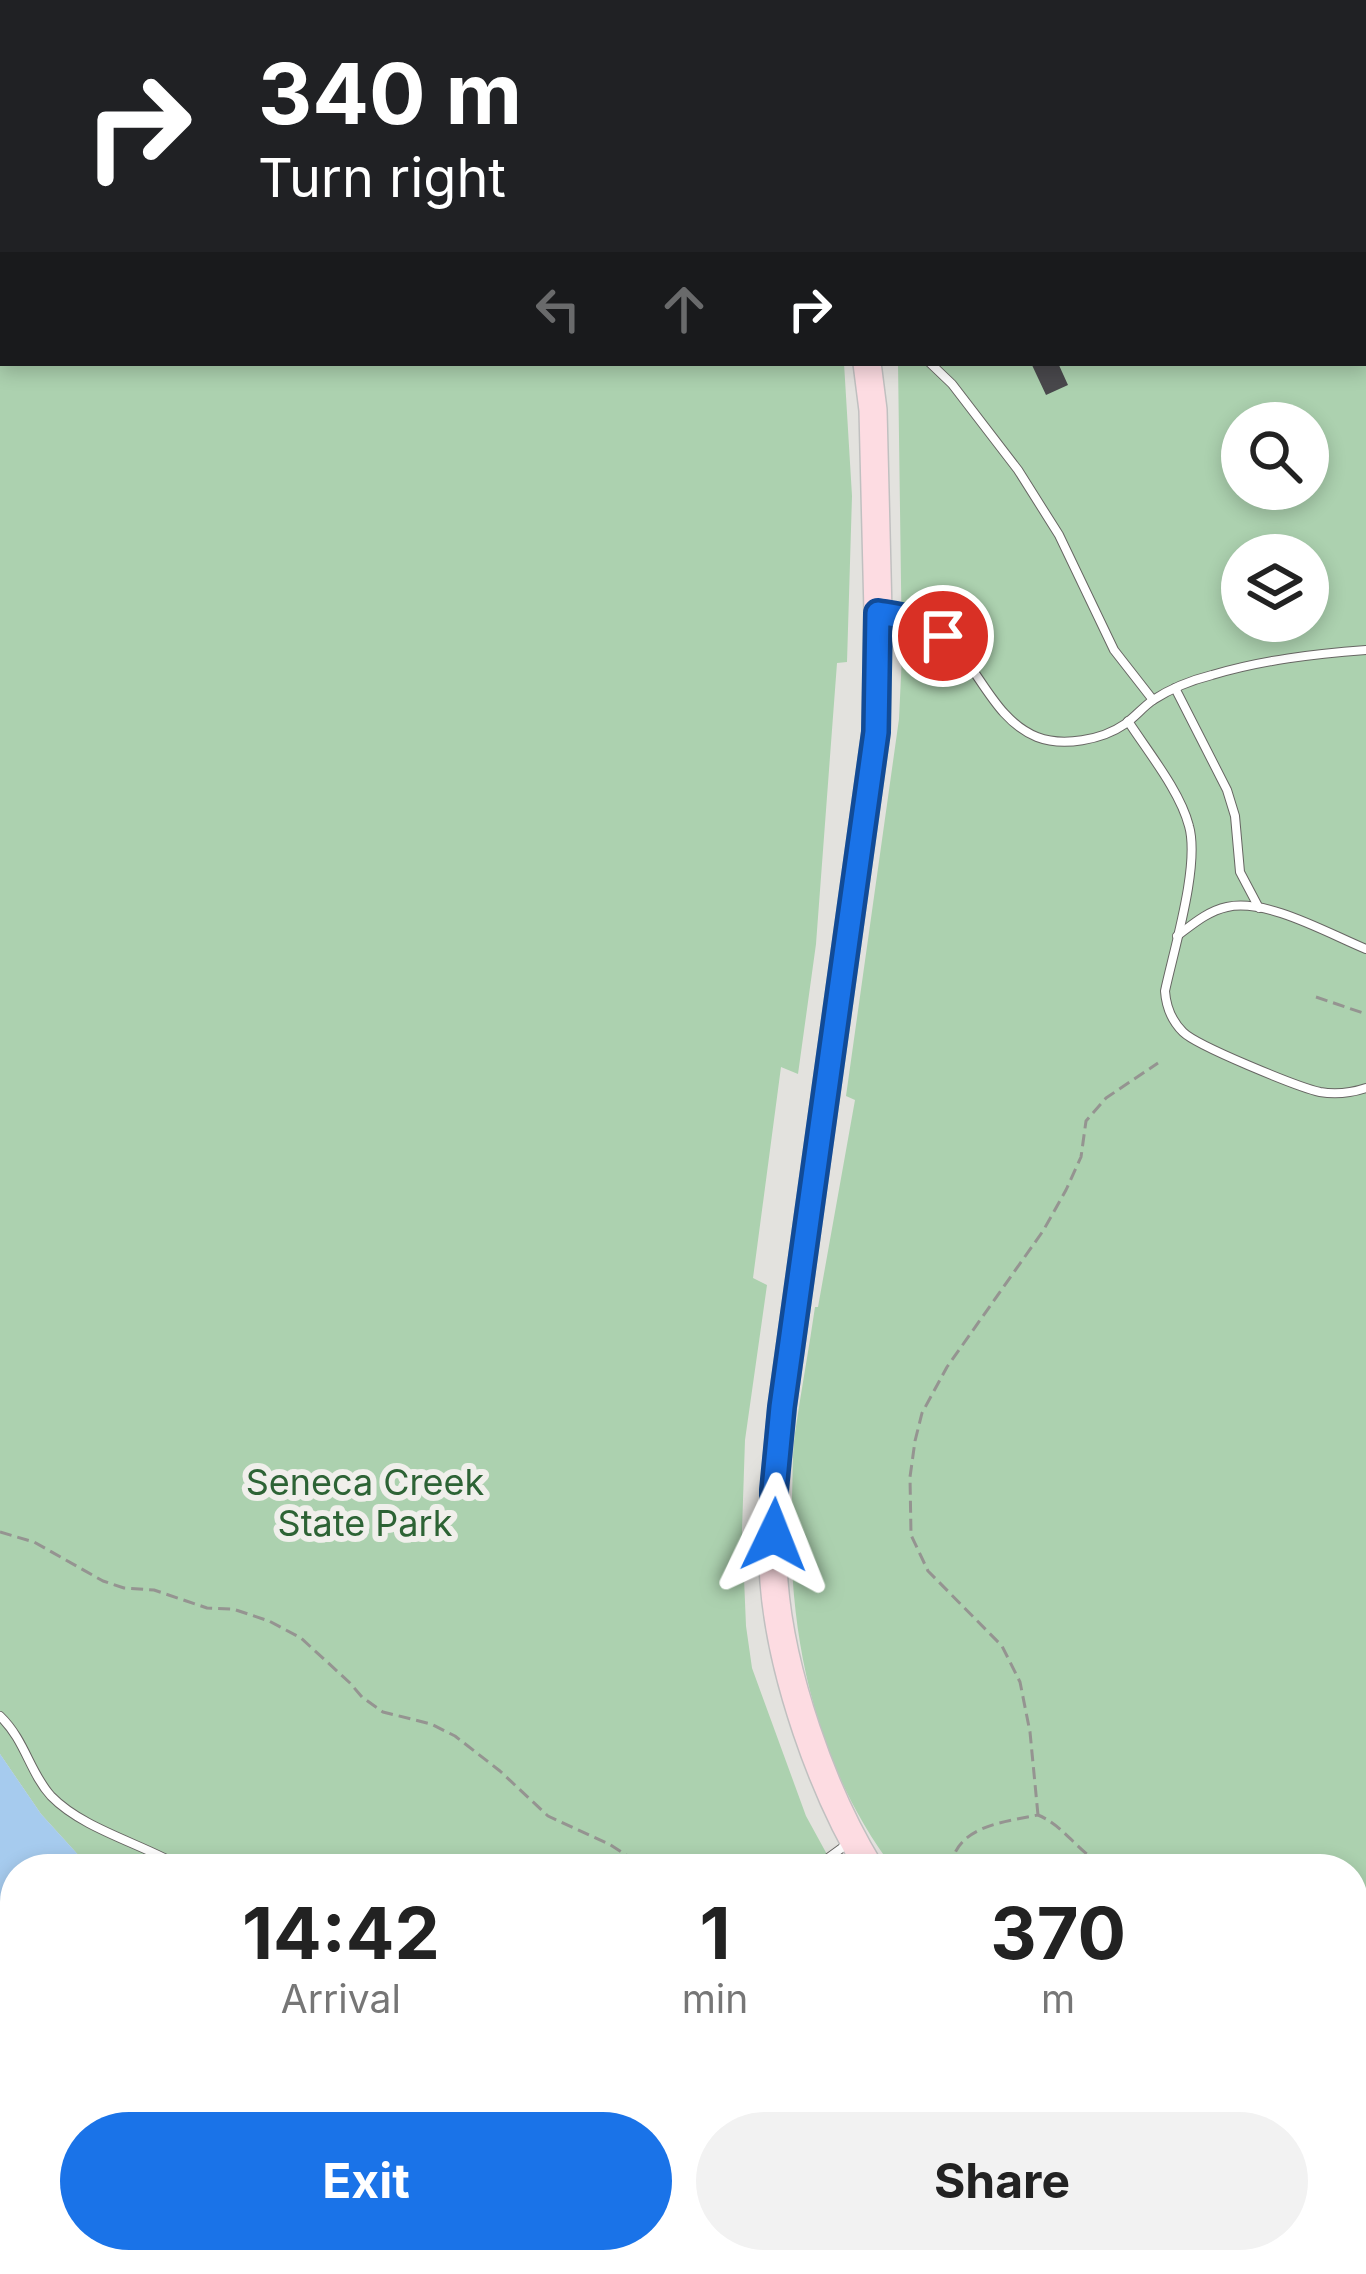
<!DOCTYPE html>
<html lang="en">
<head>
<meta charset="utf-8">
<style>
	body { margin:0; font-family:Inter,sans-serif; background:#f2f2f2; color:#222; height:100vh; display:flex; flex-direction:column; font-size:45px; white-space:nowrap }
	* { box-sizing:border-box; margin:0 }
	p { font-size:39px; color:#767676 }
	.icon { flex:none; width:66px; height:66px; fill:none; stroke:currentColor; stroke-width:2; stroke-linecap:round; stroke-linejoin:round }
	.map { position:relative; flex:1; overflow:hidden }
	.panel { position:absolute; left:0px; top:1854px; width:1368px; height:420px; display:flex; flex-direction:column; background:#fff; border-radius:48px 48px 0 0; box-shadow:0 6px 18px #0003 }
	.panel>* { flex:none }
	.banner { position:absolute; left:0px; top:0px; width:1368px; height:366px; box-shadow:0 6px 18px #0003; background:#202124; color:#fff; overflow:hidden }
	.fabs { position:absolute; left:1221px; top:402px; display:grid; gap:24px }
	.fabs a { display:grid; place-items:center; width:108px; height:108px; border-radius:50%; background:#fff; box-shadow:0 6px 18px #0003; font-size:60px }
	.pin { position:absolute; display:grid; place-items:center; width:102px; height:102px; color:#fff; margin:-51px; border:6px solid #fff; border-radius:50%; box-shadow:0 3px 12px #0007 }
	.me { position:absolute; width:132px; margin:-66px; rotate:2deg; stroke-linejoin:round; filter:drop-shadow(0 0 9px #0008) }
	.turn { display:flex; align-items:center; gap:42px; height:252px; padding:0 60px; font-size:54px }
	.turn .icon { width:156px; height:156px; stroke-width:2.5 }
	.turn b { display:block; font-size:84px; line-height:102px }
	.lanes { display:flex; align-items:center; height:114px; padding:0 60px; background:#0003; justify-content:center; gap:60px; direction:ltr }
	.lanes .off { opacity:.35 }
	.eta { display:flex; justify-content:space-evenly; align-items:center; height:204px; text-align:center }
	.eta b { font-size:72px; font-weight:700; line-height:84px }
	.action { display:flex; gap:24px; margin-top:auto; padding:24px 60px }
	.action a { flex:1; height:138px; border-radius:72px; background:#1a73e8; color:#fff; font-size:48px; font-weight:700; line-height:138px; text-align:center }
	.action a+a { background:#f2f2f2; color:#222 }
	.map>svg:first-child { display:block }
	.green { fill:#acd1af; fill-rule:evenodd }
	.water { fill:#a6cbee }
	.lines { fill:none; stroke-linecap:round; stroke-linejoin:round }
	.river { stroke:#a6cbee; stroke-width:33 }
	.building { fill:#49484c }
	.service-casing { stroke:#676663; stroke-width:10 }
	.tertiary-casing { stroke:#676663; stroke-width:24 }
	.primary-casing { stroke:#c0c0c0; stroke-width:30 }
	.path { stroke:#959491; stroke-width:3; stroke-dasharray:12 6; stroke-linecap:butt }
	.service { stroke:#fff; stroke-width:8 }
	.tertiary { stroke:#fff; stroke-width:21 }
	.primary { stroke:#fddce2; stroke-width:27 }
	.route-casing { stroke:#114b97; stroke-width:30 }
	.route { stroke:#1a73e8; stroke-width:21 }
	.labels { text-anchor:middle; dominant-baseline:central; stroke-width:12; stroke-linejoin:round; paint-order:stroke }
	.park-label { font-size:36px; fill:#2d6335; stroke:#f0efeb }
</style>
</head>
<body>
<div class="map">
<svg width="1366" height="2274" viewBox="0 0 1366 2274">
	<rect width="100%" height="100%" fill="#e3e2de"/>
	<g class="green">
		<polygon points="0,0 413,0 419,3 3,3 3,363 844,363 852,496 847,662 837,663 816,944 798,1074 781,1067 753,1278 767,1285 745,1440 742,1530 746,1626 752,1668 806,1816 835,1869 91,1869 41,1814 0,1754"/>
		<path d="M835 0H1366V2274H1221L1209 2259H1353V1869H894C813 1763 786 1628 792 1497 793 1476 792 1454 795 1433 801 1391 809 1349 815 1307H818L855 1100 846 1096 899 719 902 655 898 363H1365V3H836ZM1242 423H1308V489H1242ZM1242 555H1308V621H1242Z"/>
		<polygon points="0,2020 15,2025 15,2259 1156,2259 1168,2274 0,2274"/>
	</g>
	<polygon class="water" points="0,1754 41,1814 91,1869 15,1869 15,2025 0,2020"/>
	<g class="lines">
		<g class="river">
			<polyline points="1353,2136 1366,2146"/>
			<polyline points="0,2163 15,2158"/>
			<polyline points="289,2259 296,2274"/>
			<polyline points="809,2274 822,2259"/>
		</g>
	</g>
	<polygon class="building" points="1031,363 1058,363 1068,385 1046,395"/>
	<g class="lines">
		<g class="service-casing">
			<g id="service">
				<polyline points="930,363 952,384 1018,470 1059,535 1114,650 1153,700"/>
				<path d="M885 614C900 617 916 618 929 625 975 650 987 717 1037 737 1063 747 1102 740 1125 724 1135 717 1143 707 1153 700 1170 689 1192 680 1212 675 1262 660 1314 654 1366 650"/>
				<polyline points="1175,688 1227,790 1235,816 1240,872 1259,908"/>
				<path d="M1128 721C1148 752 1180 791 1189 826 1200 865 1174 949 1165 991 1166 1006 1172 1021 1183 1032 1197 1046 1298 1087 1320 1092 1336 1095 1351 1093 1366 1088"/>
				<path d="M1177 936C1193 924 1208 911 1227 907 1267 898 1329 934 1366 949"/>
				<path d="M0 1716C25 1740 30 1773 51 1796 84 1830 144 1844 185 1869"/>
				<polyline points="813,1869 846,1845"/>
				<polyline points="0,2040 15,2045"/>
			</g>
		</g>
		<g class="tertiary-casing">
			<polyline id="tertiary" points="417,0 422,3"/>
		</g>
		<g class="primary-casing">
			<g id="primary">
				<polyline points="809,0 810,3"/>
				<path d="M867 363 873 410 878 613 876 732 782 1407C777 1465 769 1524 774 1582 781 1673 822 1791 870 1869"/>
				<polyline points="1180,2259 1192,2274"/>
			</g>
		</g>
		<g class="path">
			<polyline points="1316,997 1366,1014"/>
			<polyline points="0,1532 34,1542 103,1581 124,1588 154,1590 207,1608 233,1609 269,1621 301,1638 350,1683 362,1697 383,1712 431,1724 455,1736 500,1771 548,1816 609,1844 648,1869"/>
			<polyline points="1038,1815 1030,1732 1020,1682 1002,1646 928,1571 911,1535 910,1477 915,1441 922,1413 947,1367 1043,1231 1066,1190 1081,1157 1086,1121 1106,1098 1158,1063"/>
			<path d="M951 1869C954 1826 1004 1822 1038 1815 1059 1824 1071 1841 1088 1855 1096 1861 1108 1865 1117 1869"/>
			<polyline points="1353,2044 1366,2048"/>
		</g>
		<use href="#service" class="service"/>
		<use href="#tertiary" class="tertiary"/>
		<use href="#primary" class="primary"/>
	</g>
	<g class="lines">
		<g class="route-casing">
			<path id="route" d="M774 1535V1490L782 1407 876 732 878 613C902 617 924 619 943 636"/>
		</g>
		<use href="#route" class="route"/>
	</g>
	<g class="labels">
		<g class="park-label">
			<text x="365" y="1482">Seneca Creek<tspan x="365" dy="41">State Park</tspan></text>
		</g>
	</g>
</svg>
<div class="fabs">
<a><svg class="icon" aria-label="search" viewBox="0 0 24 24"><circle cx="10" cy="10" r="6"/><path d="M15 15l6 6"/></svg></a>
<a><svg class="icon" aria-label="layers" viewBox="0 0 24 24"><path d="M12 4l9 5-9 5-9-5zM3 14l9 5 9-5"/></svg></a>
</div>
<div class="pin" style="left:943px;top:636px;background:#d93025"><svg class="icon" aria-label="arrive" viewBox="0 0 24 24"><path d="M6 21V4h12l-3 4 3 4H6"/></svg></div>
<svg class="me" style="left:774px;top:1535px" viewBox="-20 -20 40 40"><path d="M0-17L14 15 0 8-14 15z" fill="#1a73e8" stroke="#fff" stroke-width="4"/></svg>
<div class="banner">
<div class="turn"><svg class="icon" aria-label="right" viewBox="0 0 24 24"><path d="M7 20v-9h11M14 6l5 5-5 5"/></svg><div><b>340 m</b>Turn right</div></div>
<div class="lanes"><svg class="icon off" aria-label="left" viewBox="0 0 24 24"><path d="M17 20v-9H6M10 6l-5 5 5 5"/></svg><svg class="icon off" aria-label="ahead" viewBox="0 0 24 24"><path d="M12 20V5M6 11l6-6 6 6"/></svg><svg class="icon" aria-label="right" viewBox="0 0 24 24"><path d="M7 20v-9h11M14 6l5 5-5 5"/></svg></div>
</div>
<section class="panel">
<div class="eta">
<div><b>14:42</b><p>Arrival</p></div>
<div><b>1</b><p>min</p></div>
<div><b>370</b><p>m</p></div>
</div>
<div class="action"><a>Exit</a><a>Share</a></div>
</section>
</div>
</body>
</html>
